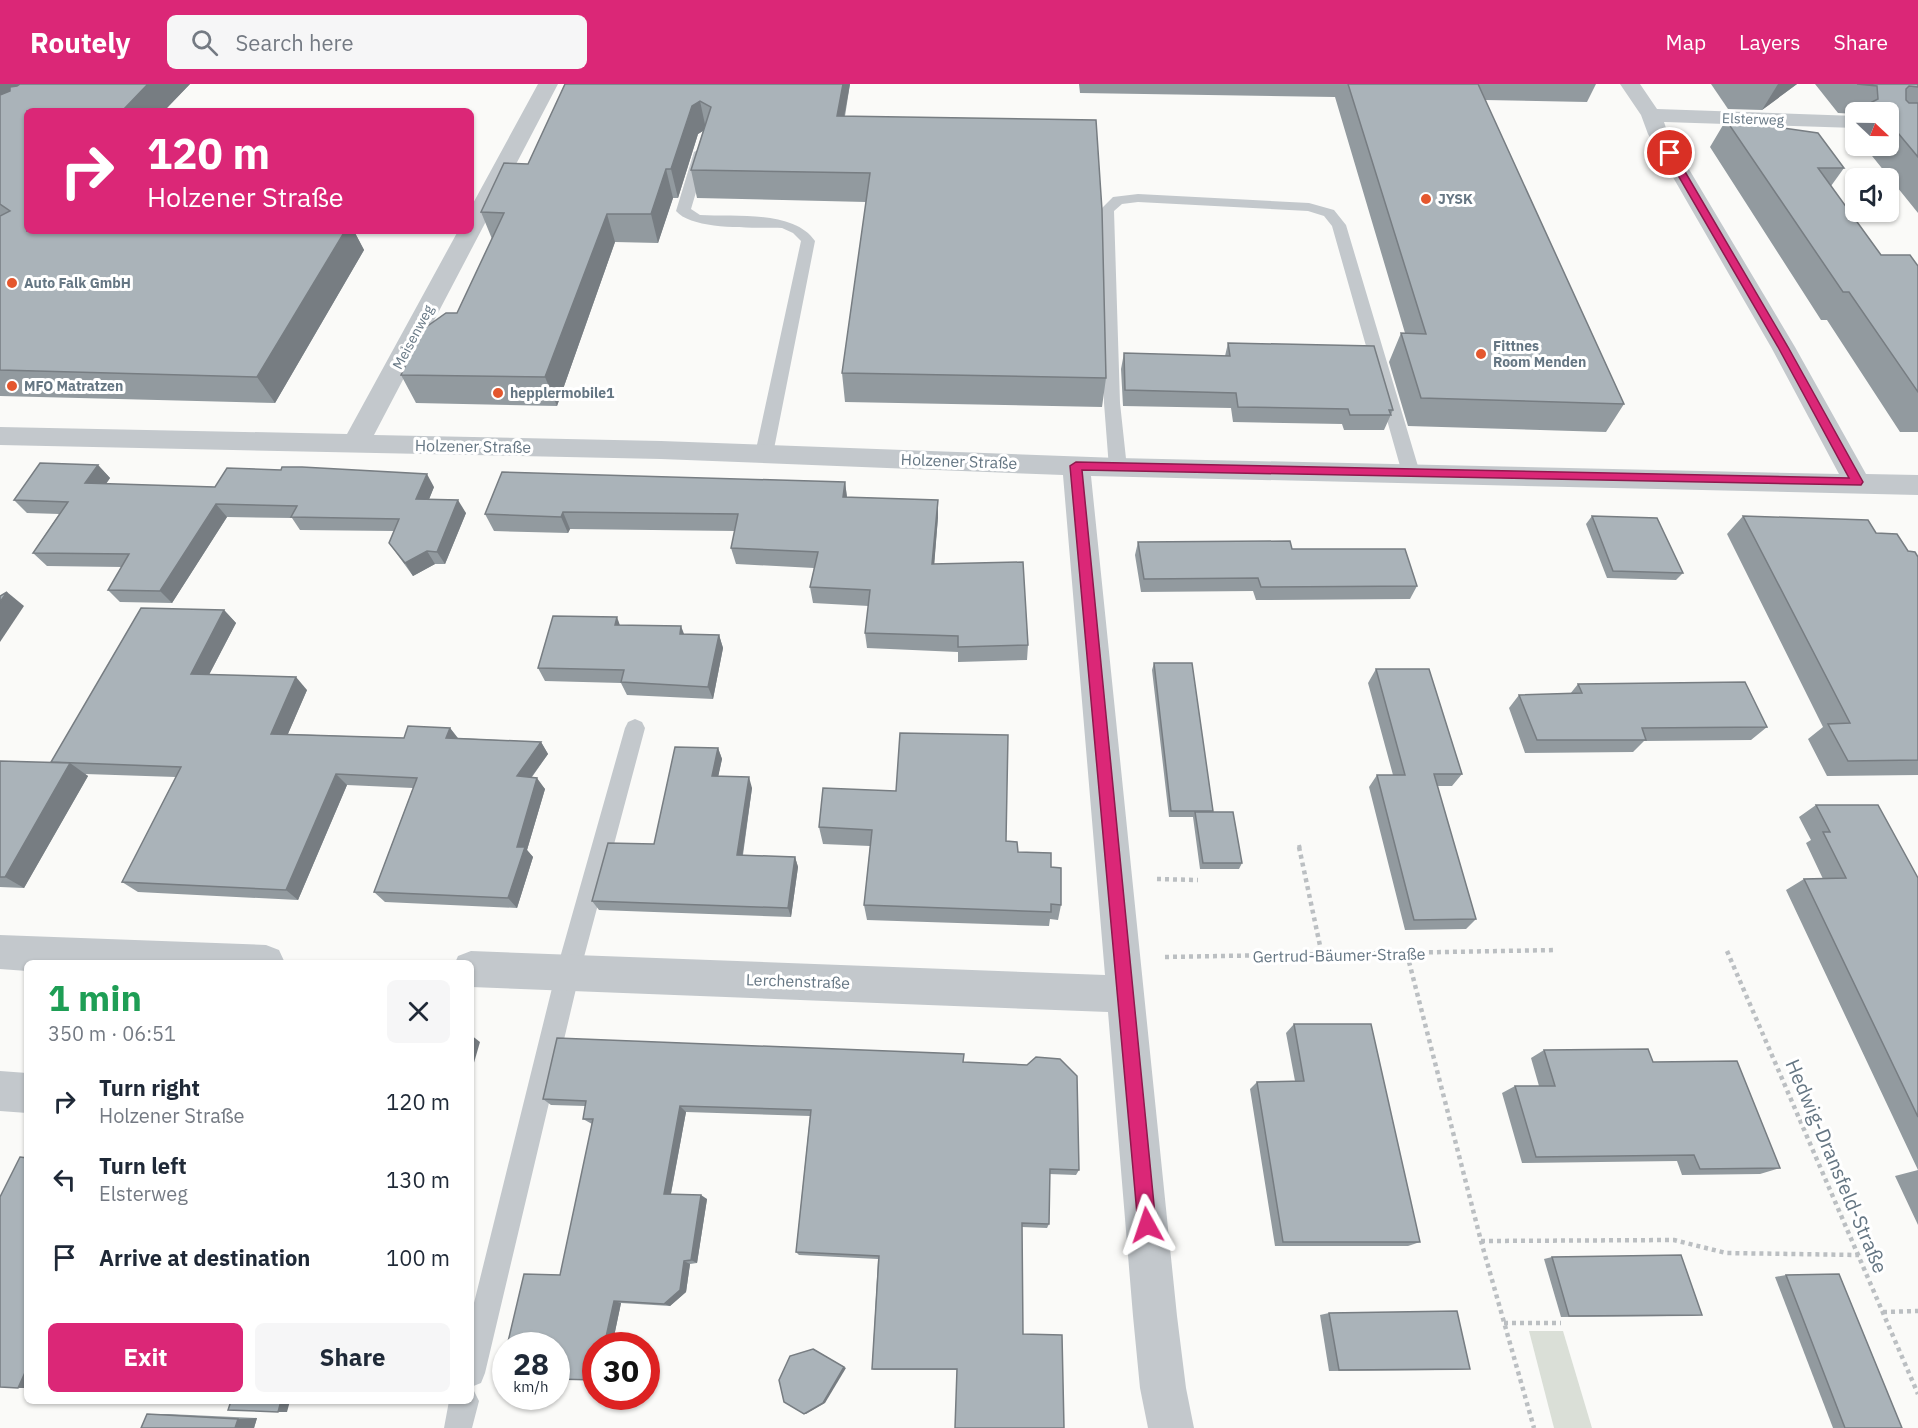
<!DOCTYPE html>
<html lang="en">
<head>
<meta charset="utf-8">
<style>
	body { margin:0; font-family:"IBM Plex Sans",sans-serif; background:#f6f6f7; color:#1f2937; height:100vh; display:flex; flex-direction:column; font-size:22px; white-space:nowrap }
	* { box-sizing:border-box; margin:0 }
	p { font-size:20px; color:#747a83 }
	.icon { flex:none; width:33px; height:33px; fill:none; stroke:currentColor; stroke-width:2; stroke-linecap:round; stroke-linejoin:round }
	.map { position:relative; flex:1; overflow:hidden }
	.sheet { position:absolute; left:24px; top:876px; width:450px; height:444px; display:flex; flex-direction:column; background:#fff; border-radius:9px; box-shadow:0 2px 4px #0004 }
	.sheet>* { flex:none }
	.guide { position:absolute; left:24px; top:24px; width:450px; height:126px; border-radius:9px; box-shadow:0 2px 4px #0004; background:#db2777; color:#fff; overflow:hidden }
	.needle { width:39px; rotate:112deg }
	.controls { position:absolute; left:1845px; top:18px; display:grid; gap:12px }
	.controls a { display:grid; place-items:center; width:54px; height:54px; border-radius:9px; background:#fff; box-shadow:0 2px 4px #0004; font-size:30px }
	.speed { position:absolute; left:492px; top:1248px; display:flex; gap:12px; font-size:30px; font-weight:700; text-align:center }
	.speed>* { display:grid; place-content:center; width:78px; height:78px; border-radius:50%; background:#fff; box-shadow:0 2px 4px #0004; line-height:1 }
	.speed small { font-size:15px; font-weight:400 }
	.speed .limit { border:9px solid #d22; background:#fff; color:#111 }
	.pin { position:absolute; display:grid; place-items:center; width:51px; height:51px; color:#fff; margin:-26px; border:3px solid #fff; border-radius:50%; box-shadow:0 2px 6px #0007 }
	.me { position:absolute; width:66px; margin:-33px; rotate:355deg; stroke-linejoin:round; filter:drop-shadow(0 0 4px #0008) }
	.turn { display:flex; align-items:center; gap:21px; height:126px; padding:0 24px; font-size:27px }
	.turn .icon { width:78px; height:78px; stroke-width:2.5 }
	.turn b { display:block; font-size:42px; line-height:51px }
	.round { display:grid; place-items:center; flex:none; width:63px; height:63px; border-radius:9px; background:#f6f6f7 }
	.head { display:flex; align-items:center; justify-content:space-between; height:102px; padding:0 24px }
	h1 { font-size:36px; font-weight:800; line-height:45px; color:#1e9e55 }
	.button { display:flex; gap:12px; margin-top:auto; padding:12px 24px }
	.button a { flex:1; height:69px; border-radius:9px; background:#db2777; color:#fff; font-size:24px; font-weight:800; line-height:69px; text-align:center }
	.button a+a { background:#f6f6f7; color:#1f2937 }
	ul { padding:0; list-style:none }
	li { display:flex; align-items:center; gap:18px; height:78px; padding:0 24px }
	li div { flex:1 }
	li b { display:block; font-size:22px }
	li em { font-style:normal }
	header { display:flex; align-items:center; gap:36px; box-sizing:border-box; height:84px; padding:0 30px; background:#db2777; color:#fff }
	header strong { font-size:28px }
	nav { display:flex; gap:33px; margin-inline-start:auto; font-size:21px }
	.search { width:420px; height:54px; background:#f6f6f7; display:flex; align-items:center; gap:15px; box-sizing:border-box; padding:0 21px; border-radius:9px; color:#747a83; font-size:22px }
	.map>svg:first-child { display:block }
	.green { fill:#dadfd7 }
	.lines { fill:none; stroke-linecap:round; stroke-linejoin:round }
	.path-far1 { stroke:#bbbfc2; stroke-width:4; stroke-dasharray:3 3; stroke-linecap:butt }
	.path { stroke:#bbbfc2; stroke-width:4.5; stroke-dasharray:4 4; stroke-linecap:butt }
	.service { fill:#c3c8cc; fill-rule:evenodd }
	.minor { fill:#c3c8cc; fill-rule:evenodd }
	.wall { fill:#929a9f }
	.shaded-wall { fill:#777d82 }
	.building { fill:#aab3b9; stroke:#777d82; stroke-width:1.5 }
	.route { fill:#db2777; stroke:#8e194d; stroke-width:1.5 }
	.poi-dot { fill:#e4572e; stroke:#fff; stroke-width:2 }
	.labels { text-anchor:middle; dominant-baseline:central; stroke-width:6; stroke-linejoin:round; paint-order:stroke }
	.far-street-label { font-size:14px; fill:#657683; stroke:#fff }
	.far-poi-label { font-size:14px; font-weight:bold; fill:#657683; stroke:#fff; text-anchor:start }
	.street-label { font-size:16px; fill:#657683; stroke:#fff }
	.near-street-label { font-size:20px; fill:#657683; stroke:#fff }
</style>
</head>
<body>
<header>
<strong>Routely</strong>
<div class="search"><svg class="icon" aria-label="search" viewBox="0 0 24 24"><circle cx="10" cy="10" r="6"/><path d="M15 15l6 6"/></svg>Search here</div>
<nav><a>Map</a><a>Layers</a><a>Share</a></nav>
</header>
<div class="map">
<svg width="1918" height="1344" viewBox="0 0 1918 1344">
	<rect width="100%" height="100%" fill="#fafaf8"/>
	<polygon class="green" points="1529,1247 1563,1247 1592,1344 1554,1344"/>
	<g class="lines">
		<polyline class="path-far1" points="1299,761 1300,765"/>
		<g class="path">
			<polyline points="1299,763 1322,871"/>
			<polyline points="1157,795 1198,796"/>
			<polyline points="1727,867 1918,1310"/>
			<polyline points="1407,870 1481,1157 1534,1344"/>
			<polyline points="1165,873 1556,866"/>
			<polyline points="1481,1157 1674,1156 1726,1169 1859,1171"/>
			<polyline points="1883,1228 1918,1227"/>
			<polyline points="1504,1239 1561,1239"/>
		</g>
		<g class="service">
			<path d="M701 64 708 68 691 125 700 131C735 133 794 126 815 157L773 370 770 374H758L755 370 801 157 793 149 782 144C756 143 693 147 676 127L694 68Z"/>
			<polygon points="1138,110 1309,119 1334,126 1346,141 1420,389 1417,393 1405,393 1402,389 1332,142 1324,132 1308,127 1138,118 1122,120 1114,127 1120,319 1127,384 1124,388 1112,388 1109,384 1104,319 1100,126 1113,113"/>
			<polygon points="635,635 642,638 645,644 580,888 485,1289 481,1299 471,1303 471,1231 556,888 625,644 628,638"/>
			<polygon points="471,1305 474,1307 479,1317 472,1344 444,1344 449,1317 471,1317"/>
		</g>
		<g class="minor">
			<polygon points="538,0 558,0 374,351 661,357 1118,374 1839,390 1771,263 1648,50 1641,31 1620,0 1640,0 1657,25 1856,32 1856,44 1664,38 1668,50 1795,263 1866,390 1918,391 1918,411 1091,392 1177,1232 1186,1304 1194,1344 1148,1344 1140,1304 1133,1232 1108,928 471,903 471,879 455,879 458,872 471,867 1105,891 1063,391 661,375 0,361 0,343 347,350 458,147 471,147 471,123"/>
			<polygon points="0,851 266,861 279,866 285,879 27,879 27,887 0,885"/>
			<polygon points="0,987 27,989 27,1029 0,1027"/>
		</g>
	</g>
	<g class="wall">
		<polygon points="0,0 190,0 164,27 27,147 354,147 364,166 275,319 0,312"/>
		<polygon points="565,0 850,0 845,32 1106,294 1102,323 845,318 842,289 866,118 697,114 691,86 703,47 698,50 678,114 673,114 658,159 615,158 557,322 416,319 401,291 457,229 492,155 481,128 528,80"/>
		<polygon points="1079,0 1596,0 1587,18 1485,16 1624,320 1606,348 1408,342 1389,278 1401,249 1405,249 1335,13 1080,9"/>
		<polygon points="1711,0 1797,0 1762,26 1728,25"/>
		<polygon points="1815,0 1918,0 1918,129 1864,62 1888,62 1888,28 1856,28 1856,30 1838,29"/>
		<polygon points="1726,36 1844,84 1831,102 1881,171 1918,182 1918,348 1900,348 1827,236 1821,236 1710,63"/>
		<polygon points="1856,41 1856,51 1852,46"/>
		<polygon points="1228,259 1393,326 1384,346 1344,346 1342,340 1233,338 1231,324 1123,322 1121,285 1124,269 1225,272"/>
		<polygon points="98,381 110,394 106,400 215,403 434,403 429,415 466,429 445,480 435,480 413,492 389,459 394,447 300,446 292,434 227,433 172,519 120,518 108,506 122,483 47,482 33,469 59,430 27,429 14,416"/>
		<polygon points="845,398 847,413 938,416 938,433 934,480 1028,561 1027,576 958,578 958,568 867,564 865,549 869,522 813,519 810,503 814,484 736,480 731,464 735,447 570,445 568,449 494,447 485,430"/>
		<polygon points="1592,432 1683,489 1676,496 1607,494 1586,440"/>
		<polygon points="1743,432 1876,449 1918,473 1918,691 1827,692 1808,655 1823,643 1727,450"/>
		<polygon points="1138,458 1292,465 1417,502 1410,515 1256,516 1253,507 1141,508 1135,471"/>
		<polygon points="224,526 236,539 209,591 307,606 288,650 404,654 450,644 458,654 541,658 548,670 532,693 545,705 527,766 533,773 517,824 385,818 374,808 413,704 347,701 298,816 138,808 122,798 176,693 85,690 88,692 24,804 0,803 0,677 53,679"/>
		<polygon points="620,541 684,550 719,551 723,564 713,615 627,611 621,599 545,597 538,584"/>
		<polygon points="1154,579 1213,727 1213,728 1242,779 1239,785 1200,785 1193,733 1169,733 1152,586"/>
		<polygon points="1376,585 1462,690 1452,702 1437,702 1476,835 1466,845 1405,846 1369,703 1377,691 1393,691 1368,599"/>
		<polygon points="1578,600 1767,643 1751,656 1644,657 1633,668 1525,669 1509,624 1519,611 1570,610"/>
		<polygon points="718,664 722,675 718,692 752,704 743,771 795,773 798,783 791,833 599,826 592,817 654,760"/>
		<polygon points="896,707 1006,757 1018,768 1051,783 1061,821 1058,836 1050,835 1049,842 867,836 864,821 870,762 823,760 819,743"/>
		<polygon points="1816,721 1918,794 1918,1141 1895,1092 1918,1086 1786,806 1804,795 1823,795 1806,759 1811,756 1799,733"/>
		<polygon points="1294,940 1420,1158 1408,1162 1275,1162 1250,1005 1257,998 1295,997 1286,949"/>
		<polygon points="1544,966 1653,978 1780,1084 1760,1090 1682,1091 1677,1077 1522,1079 1502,1009 1515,1002 1539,1002 1531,974"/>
		<polygon points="963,978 1079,1086 1076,1091 1049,1090 1049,1140 1047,1144 1022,1143 957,1286 874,1286 872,1285 878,1175 799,1171 796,1168 810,1032 686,1028 671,1110 707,1115 697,1179 690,1180 686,1208 670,1222 621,1219 612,1262 596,1262 592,1040 583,1035 585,1022 551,1021 543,1015"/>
		<polygon points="1552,1173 1702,1231 1692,1232 1561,1233 1544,1175"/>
		<polygon points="1786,1191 1902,1344 1833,1344 1775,1193"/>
		<polygon points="1329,1229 1470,1285 1457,1286 1329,1287 1320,1231"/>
		<polygon points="147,1330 168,1330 257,1334 254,1344 141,1344"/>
	</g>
	<g class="shaded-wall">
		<polygon points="0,0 50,0 0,32"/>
		<polygon points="148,0 190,0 164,27 122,27"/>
		<polygon points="843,0 850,0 839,60 837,32"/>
		<polygon points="1778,0 1797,0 1762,26"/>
		<polygon points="700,17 706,45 698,50 678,114 671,85 692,22"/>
		<polygon points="666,85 673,114 658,159 651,130"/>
		<polygon points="607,130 615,158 557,322 545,293"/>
		<polygon points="345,147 354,147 364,166 275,319 257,293"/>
		<polygon points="98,381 110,394 97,412 85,399"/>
		<polygon points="427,390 434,403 424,428 416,415"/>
		<polygon points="845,398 847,414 843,413"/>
		<polygon points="458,416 466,429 445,480 437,468"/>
		<polygon points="938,416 938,433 933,496 932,480"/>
		<polygon points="216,420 227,433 172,519 160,507"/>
		<polygon points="563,428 570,445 568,449 561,433"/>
		<polygon points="427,467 435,480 413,492 405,479"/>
		<polygon points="7,508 24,522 0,558 0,518"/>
		<polygon points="224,526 236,539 203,602 191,590"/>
		<polygon points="617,533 622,547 615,541"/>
		<polygon points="681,542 686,555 680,550"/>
		<polygon points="719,551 723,564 713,615 708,603"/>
		<polygon points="296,593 307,606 283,661 271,650"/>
		<polygon points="450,644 459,656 446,654"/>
		<polygon points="541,658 548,670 524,703 517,692"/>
		<polygon points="718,664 722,675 716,703 712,692"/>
		<polygon points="70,679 88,692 24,804 5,793"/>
		<polygon points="336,690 347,701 298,816 286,806"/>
		<polygon points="749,693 752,704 741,781 737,771"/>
		<polygon points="537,694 545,705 527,766 533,773 517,824 508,814 517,763"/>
		<polygon points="795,773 798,783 791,833 788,824"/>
		<polygon points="471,951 480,958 471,989"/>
		<polygon points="680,1022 686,1028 670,1114 664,1110"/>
		<polygon points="701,1111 707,1115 697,1179 691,1176"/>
		<polygon points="684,1177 690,1180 686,1208 670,1222 664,1220"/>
		<polygon points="614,1217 621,1219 612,1262 604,1262"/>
		<polygon points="813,1265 846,1284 825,1319 806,1330 804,1330"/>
		<polygon points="27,1284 27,1304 18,1304"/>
		<polygon points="281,1317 290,1317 287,1328 278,1328"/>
		<polygon points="257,1334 254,1344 235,1344 238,1335"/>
	</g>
	<g class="building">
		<polygon points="20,0 148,0 122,27 27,27 27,147 345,147 257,293 0,286 0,132 10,127 0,120 0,11 10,7 10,3 17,2"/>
		<polygon points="565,0 843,0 837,32 1096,36 1102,126 1106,294 842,289 870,89 691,86 711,23 700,17 692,22 671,85 666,85 651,130 607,130 545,293 401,291 422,246 446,229 457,229 504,129 481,128 504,79 528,80"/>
		<polygon points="1348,0 1478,0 1624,320 1421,314 1401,249 1426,250"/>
		<polygon points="1857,0 1918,0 1918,3 1909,2 1906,5 1906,16 1909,19 1918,19 1918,73 1888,37 1888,28 1881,28 1872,18 1878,15 1877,2"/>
		<polygon points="1726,36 1818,49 1844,84 1818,84 1881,171 1910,171 1918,182 1918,308 1849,208 1843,208"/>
		<polygon points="1228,259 1374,262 1393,326 1389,326 1391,331 1350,331 1348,325 1238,323 1236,309 1125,306 1124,269 1230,272"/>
		<polygon points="40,379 98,381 85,399 215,403 227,384 281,386 282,383 302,383 427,390 416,415 458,416 437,468 427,467 405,479 389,459 399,435 291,433 297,422 216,420 160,507 108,506 129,470 33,469 68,418 14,416"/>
		<polygon points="502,388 845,398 843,413 938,416 932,480 1023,478 1028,561 958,563 958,552 865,549 870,506 810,503 818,468 731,464 738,430 563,428 561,433 485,430"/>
		<polygon points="1592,432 1657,434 1683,489 1613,487"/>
		<polygon points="1743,432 1868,436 1876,449 1897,450 1908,467 1915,468 1918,473 1918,676 1848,677 1828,640 1850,639"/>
		<polygon points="1290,457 1292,465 1405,465 1417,502 1261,503 1258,494 1144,495 1138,458"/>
		<polygon points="7,508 0,518 0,512"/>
		<polygon points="141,524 224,526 191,590 296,593 271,650 404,654 408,642 450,644 446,654 541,658 517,692 537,694 517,763 525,763 508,814 374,808 417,694 336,690 286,806 122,798 181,683 51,678"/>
		<polygon points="553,532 617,533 615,541 681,542 680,550 719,551 708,603 621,598 624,586 538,584"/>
		<polygon points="1154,579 1192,579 1213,727 1171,727"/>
		<polygon points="1376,585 1429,585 1462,690 1434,690 1476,835 1414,836 1377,691 1405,691"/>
		<polygon points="1745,598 1767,643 1642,644 1646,656 1537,656 1519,611 1582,609 1578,600"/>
		<polygon points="900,649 1008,651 1006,757 1017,758 1018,768 1051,769 1051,783 1061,784 1061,821 1051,820 1051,828 864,821 872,746 819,743 823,704 896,707"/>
		<polygon points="675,663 718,664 712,692 749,693 737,771 795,773 788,824 592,817 608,759 654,760"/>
		<polygon points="0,677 70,679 5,793 0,793"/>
		<polygon points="1816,721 1878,721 1918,794 1918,1033 1804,795 1846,794 1823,748 1830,748"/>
		<polygon points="1195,728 1233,728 1242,779 1203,779"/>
		<polygon points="1294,940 1371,940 1420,1158 1283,1158 1257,998 1304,997"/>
		<polygon points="557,954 964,970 963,978 1027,981 1036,973 1060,975 1077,992 1079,1086 1050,1085 1049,1140 1022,1139 1023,1250 1062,1251 1064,1344 955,1344 957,1285 872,1285 879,1172 796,1168 811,1026 680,1022 664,1110 701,1111 691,1176 684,1177 680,1206 664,1220 614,1217 604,1262 596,1262 596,1296 556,1295 556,1262 507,1262 524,1190 560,1191 593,1035 583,1035 586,1017 543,1015"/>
		<polygon points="1648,965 1653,978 1737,977 1780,1084 1700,1085 1694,1071 1536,1073 1515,1002 1555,1002 1544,966"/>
		<polygon points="20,1073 27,1074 27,1284 18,1304 0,1303 0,1113"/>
		<polygon points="1681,1171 1702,1231 1569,1232 1552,1173"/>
		<polygon points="1839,1190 1902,1344 1845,1344 1786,1191"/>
		<polygon points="1457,1227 1470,1285 1339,1286 1329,1229"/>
		<polygon points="813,1265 844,1283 823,1319 804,1330 784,1318 779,1296 790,1272"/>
		<polygon points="506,1268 506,1292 500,1292"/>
		<polygon points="231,1317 281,1317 278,1328 228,1326"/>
		<polygon points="147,1330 238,1335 235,1344 141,1344"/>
	</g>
	<polygon class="route" points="1666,67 1674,69 1788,263 1863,398 1861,401 1082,386 1156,1141 1153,1147 1147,1150 1141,1147 1138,1141 1070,382 1076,378 1849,394 1778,263 1665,69"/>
	<g class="poi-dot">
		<circle cx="1426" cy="115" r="6"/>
		<circle cx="12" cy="199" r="6"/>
		<circle cx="1481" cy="270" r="6"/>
		<circle cx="12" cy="302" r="6"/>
		<circle cx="498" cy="309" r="6"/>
	</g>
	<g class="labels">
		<g class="far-street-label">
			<text transform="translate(1753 35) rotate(2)">Elsterweg</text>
			<text transform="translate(413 253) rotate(-62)">Meisenweg</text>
		</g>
		<g class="far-poi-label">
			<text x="1438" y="115">JYSK</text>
			<text x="24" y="199">Auto Falk GmbH</text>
			<text x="1493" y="262">Fittnes<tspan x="1493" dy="16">Room Menden</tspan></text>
			<text x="24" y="302">MFO Matratzen</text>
			<text x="510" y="309">hepplermobile1</text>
		</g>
		<g class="street-label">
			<text transform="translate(473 362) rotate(1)">Holzener Straße</text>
			<text transform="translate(959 377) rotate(2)">Holzener Straße</text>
			<text transform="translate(1339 871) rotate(-1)">Gertrud-Bäumer-Straße</text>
			<text transform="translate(798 897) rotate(2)">Lerchenstraße</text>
		</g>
		<g class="near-street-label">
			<text transform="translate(1837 1082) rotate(67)">Hedwig-Dransfeld-Straße</text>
		</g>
	</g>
</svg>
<div class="controls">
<a><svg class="needle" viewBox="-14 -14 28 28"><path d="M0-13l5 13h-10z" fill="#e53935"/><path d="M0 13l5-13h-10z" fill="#747a83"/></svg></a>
<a><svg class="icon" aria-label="sound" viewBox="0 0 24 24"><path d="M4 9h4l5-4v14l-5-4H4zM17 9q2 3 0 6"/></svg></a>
</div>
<div class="speed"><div>28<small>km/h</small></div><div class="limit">30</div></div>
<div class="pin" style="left:1670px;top:69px;background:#d93025"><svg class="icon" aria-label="arrive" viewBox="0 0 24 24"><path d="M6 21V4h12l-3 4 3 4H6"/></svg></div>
<svg class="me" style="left:1147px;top:1141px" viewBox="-20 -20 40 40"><path d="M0-17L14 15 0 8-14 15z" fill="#db2777" stroke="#fff" stroke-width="4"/></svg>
<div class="guide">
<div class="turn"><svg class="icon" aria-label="right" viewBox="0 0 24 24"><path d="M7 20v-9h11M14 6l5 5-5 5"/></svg><div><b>120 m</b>Holzener Straße</div></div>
</div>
<section class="sheet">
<div class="head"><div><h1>1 min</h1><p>350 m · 06:51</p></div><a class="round"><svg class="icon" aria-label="close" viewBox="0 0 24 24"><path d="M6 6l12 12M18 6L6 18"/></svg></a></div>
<ul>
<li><svg class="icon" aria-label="right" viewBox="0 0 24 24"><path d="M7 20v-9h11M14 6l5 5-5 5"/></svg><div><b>Turn right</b><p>Holzener Straße</p></div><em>120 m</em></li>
<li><svg class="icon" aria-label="left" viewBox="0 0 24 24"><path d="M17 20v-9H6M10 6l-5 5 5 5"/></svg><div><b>Turn left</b><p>Elsterweg</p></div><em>130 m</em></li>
<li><svg class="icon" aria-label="arrive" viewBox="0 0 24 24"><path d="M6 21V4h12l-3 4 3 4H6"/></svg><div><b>Arrive at destination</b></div><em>100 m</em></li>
</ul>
<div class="button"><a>Exit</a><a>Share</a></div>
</section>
</div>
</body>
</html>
